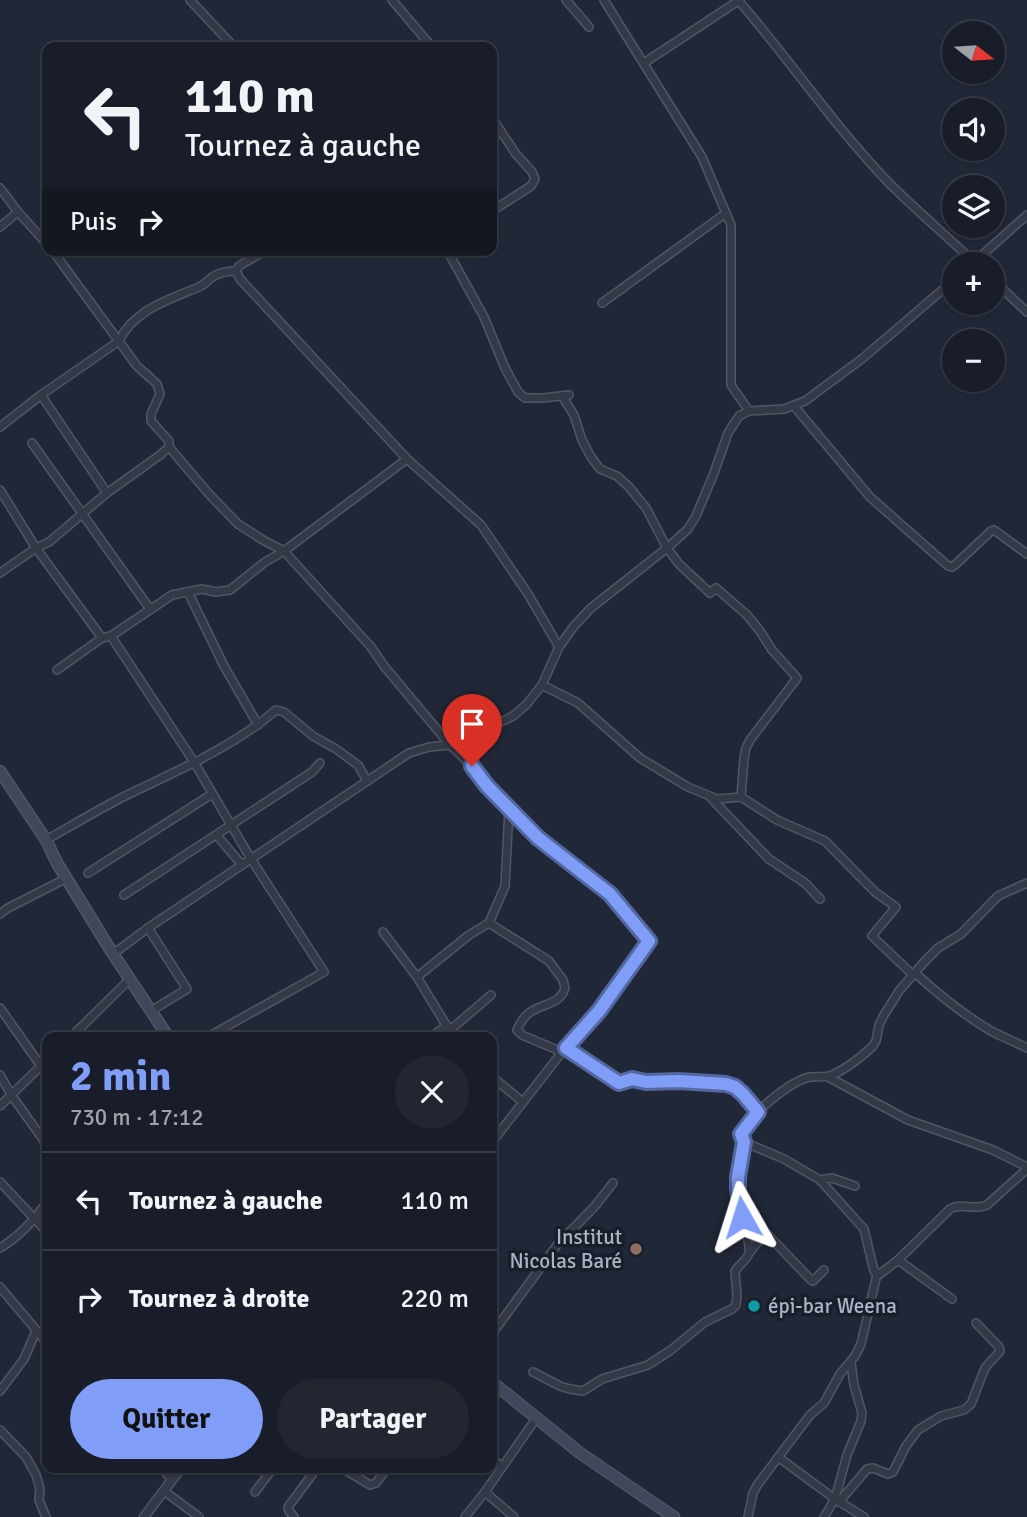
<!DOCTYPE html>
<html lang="fr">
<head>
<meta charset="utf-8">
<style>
	body { margin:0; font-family:Signika,sans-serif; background:#212631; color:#f1f3f6; height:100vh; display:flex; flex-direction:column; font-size:26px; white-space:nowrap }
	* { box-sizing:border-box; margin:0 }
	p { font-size:23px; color:#9fa2a8 }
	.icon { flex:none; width:38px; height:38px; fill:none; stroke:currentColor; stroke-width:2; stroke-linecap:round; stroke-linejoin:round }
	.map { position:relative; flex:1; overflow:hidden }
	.sheet { position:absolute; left:42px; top:1032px; width:455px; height:441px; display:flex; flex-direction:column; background:#181d29; border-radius:14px; box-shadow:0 2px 5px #0004,0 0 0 2px #363b46 }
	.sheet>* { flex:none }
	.hud { position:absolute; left:42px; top:42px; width:455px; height:214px; border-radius:14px; box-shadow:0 2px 5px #0004,0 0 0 2px #363b46; background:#181d29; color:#f1f3f6; overflow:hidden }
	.needle { width:46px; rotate:107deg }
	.tools { position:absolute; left:942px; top:21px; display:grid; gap:14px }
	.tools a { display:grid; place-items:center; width:63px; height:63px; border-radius:50%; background:#181d29; box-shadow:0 2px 5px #0004,0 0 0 2px #363b46; font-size:35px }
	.pin { position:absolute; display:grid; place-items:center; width:60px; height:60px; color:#fff; margin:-72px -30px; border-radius:50% 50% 50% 0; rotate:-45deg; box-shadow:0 0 7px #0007 }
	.pin .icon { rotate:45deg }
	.me { position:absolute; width:77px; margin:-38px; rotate:354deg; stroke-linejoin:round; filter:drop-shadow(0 0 5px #0008) }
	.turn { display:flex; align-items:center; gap:24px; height:147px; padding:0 28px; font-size:32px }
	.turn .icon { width:91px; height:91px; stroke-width:2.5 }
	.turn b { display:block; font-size:49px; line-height:60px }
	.then { display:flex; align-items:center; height:66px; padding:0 28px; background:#0003; gap:14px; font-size:26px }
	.round { display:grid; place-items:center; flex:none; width:74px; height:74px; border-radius:37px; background:#212631 }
	.summary { display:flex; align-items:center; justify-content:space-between; height:119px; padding:0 28px }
	h1 { font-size:42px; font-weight:700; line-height:52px; color:#809ef7 }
	.cta { display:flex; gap:14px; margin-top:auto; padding:14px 28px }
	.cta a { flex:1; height:80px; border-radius:42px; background:#809ef7; color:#111; font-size:28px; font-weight:700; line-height:80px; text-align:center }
	.cta a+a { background:#212631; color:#f1f3f6 }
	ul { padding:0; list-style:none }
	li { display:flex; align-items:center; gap:21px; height:98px; padding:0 28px; border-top:2px solid #363b46 }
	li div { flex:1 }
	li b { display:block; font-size:26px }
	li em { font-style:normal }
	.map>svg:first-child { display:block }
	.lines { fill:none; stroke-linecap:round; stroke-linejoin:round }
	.minor-casing { stroke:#515665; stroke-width:10 }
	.tertiary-casing { stroke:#515665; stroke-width:11 }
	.secondary-casing { stroke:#515665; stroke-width:13 }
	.minor { stroke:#333947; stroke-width:7 }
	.tertiary { stroke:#333947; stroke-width:8 }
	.secondary { stroke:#41475a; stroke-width:10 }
	.route-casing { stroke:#5367a1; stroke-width:18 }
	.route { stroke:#809ef7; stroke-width:12 }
	.education-dot { fill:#8d6e63; stroke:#191e2b; stroke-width:2.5 }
	.culture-dot { fill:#0f9aa8; stroke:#191e2b; stroke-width:2.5 }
	.labels { text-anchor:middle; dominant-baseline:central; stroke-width:7; stroke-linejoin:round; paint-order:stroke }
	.poi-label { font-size:21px; fill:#adb3c4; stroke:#191e2b; text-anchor:end }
</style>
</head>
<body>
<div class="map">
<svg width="1027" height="1517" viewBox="0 0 1027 1517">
	<rect width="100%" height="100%" fill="#202737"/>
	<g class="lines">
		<g class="minor-casing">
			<g id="minor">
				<polyline points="190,0 234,47"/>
				<polyline points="392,0 432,47"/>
				<polyline points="566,0 589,27"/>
				<polyline points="604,0 702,157 731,225 731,385 749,411"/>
				<path d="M738 0C790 60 834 126 889 183 917 211 948 237 976 264"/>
				<polyline points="644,63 738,1"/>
				<polyline points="492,118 516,154 532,172 535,179 531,186 492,211"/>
				<polyline points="0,188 18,212 47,244"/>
				<polyline points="0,227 18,212"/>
				<polyline points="52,250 137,366 157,384 160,394 151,414 151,421 169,441 169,447 209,494 238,524 263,540 284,551 371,647 384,666 450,745 472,766 487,786 538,838 610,894 649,941 599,1011 562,1052 492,1142"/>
				<polyline points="266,250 239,266 236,271 240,279 407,459 481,525 528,594 559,647"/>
				<polyline points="447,250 484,317 505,368 518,392 525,398 543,398 569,395"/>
				<polyline points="972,264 1027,215"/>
				<polyline points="992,279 1027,312"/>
				<polyline points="602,303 726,213"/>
				<polyline points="41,395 107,493"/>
				<polyline points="562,396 574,415 582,440 591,457 600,469 617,476 629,487 646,508 667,548 679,564 710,593 716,588 747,615 760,631 772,650 797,678 750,740 746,748 744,759 741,797"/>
				<polyline points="794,406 870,497 947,565 952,567 956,564 991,531 994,530 1027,554"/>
				<path d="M0 427 41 395 119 341C134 309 171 299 201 286 206 283 209 279 214 276 221 272 229 271 236 271"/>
				<polyline points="32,443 150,609"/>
				<polyline points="0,490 36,548 102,638"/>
				<polyline points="0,573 36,548 49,542 107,493 160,455 169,447"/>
				<polyline points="188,592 224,666 258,725"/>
				<polyline points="111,636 194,762 251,859 324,972 206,1038"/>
				<polyline points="57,670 102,638 111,636 172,595 202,589 216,592 230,590 265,562 284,551 407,459"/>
				<polyline points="542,685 578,703 640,758 688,787 717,799 741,797 777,820 825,841 875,892 896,907 872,936 913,975"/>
				<polyline points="711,798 769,859 805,883 820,899"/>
				<polyline points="219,838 242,865"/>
				<path d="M46 840C71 826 96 811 121 798 174 772 232 748 276 710L284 712 313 736 336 749 358 765 367 781"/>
				<polyline points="88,873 212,794"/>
				<path d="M1027 883 998 896 961 934 938 948 925 961 899 991 884 1015 879 1025 876 1041 872 1047C861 1057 846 1069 832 1075 825 1078 818 1076 810 1077 790 1081 746 1117 741 1136L744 1142 784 1159 820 1180 864 1229 874 1271 880 1274 898 1260 950 1209C962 1202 974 1211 987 1205L1027 1169"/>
				<polyline points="124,895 312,772 320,763"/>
				<polyline points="0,914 8,908 67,878"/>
				<path d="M489 923 549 961 563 980 565 988C560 1004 545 1003 532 1011 525 1015 520 1023 517 1030L522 1035 562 1052"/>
				<polyline points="148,928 187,989 151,1011"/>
				<polyline points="383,932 417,977 454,1038"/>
				<polyline points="113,954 148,928 409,753 429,747 450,745 472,736 513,716 526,705 542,685 559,647 574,626 591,608 667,548 688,529 696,516 714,473 728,433 739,416 749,411 784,409 805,401 863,358 954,280"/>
				<path d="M915 973C938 994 964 1015 991 1031 1003 1037 1015 1042 1027 1048"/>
				<polyline points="417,977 469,935 489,923 505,886 509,809"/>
				<polyline points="0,1008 41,1066"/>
				<polyline points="449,1031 491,995"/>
				<polyline points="70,1038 130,979"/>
				<polyline points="430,1038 447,1025"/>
				<polyline points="566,1048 619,1083 632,1079 646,1081 678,1081 726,1084 735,1087 743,1094 758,1112"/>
				<polyline points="0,1075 12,1096 47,1145"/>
				<polyline points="492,1077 523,1102"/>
				<polyline points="828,1077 908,1120 993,1150 1027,1167"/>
				<polyline points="0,1106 47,1060"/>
				<polyline points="820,1180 832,1178 855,1186"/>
				<polyline points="0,1182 47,1232"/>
				<path d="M0 1248C19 1237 34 1220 47 1202"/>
				<polyline points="749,1253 763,1236 768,1235 810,1279 813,1281 824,1270"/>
				<polyline points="898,1260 952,1299"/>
				<polyline points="0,1287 47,1343"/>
				<polyline points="492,1334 557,1245 595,1206 613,1183"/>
				<polyline points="851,1363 854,1385 862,1413 861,1421 847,1455 835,1499 864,1517"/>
				<path d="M533 1372 560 1386 570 1389 583 1391 602 1379 648 1365 671 1350 705 1322 732 1309 736 1305 737 1296 735 1271C739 1265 747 1260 749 1253 751 1248 740 1203 739 1192 737 1176 742 1159 744 1142"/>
				<polyline points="0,1391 24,1359 36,1331"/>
				<polyline points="0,1430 26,1457 36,1475 40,1489 39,1500 46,1517"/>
				<polyline points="778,1457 835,1499 824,1517"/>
				<polyline points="492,1459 502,1466"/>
				<polyline points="162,1468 172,1480"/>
				<polyline points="342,1468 370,1485 376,1483 387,1468"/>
				<polyline points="164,1491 199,1517"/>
				<polyline points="255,1492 273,1468"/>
				<polyline points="485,1492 514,1517"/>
				<polyline points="839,1502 867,1469 873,1468 888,1474 893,1472 906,1446 918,1430 941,1416 964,1410 971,1404 985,1368 1000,1351 999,1347 976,1323"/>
				<polyline points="294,1517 289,1511 288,1507 317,1468"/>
				<polyline points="465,1517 485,1492 537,1417"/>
				<polyline points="748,1517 753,1493 758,1484 810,1415 824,1403 840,1374 855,1356 861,1344 877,1274"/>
			</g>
		</g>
		<g class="tertiary-casing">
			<polyline id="tertiary" points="144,1517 181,1468"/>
		</g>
		<g class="secondary-casing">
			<g id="secondary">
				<polyline points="0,771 46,840 57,863 113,954 169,1038"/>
				<polyline points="492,1382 580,1453 674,1517"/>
			</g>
		</g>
		<use href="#minor" class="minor"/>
		<use href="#tertiary" class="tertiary"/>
		<use href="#secondary" class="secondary"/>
	</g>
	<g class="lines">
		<g class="route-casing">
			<polyline id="route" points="472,766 487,786 538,838 610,894 649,941 599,1011 566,1048 619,1083 632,1079 646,1082 678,1081 726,1084 735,1087 743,1094 758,1112 741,1134 744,1142 738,1177 738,1190 742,1217"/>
		</g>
		<use href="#route" class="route"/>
	</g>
	<circle class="education-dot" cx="636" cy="1249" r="7"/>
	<circle class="culture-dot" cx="754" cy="1306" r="7"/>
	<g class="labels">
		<g class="poi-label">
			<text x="622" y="1237">Institut<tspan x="622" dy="24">Nicolas Baré</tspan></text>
			<text x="768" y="1306" text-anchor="start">épi-bar Weena</text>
		</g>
	</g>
</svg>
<div class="tools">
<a><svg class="needle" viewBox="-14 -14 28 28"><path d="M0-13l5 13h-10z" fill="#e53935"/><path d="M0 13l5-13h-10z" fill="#9fa2a8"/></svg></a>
<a><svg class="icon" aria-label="sound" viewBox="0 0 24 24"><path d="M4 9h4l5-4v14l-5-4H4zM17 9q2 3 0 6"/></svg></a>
<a><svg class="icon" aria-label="layers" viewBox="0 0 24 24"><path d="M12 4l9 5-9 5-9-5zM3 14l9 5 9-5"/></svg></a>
<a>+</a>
<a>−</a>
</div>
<div class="pin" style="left:472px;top:766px;background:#d93025"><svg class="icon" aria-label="arrive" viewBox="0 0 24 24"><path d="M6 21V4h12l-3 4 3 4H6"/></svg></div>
<svg class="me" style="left:742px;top:1217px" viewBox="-20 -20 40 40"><path d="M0-17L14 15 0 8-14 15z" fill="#809ef7" stroke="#fff" stroke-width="4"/></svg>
<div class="hud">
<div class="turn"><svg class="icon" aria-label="left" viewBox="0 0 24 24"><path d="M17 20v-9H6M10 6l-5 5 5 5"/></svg><div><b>110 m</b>Tournez à gauche</div></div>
<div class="then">Puis<svg class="icon" aria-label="right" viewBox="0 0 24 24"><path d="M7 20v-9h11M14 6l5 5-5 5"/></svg></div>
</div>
<section class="sheet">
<div class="summary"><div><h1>2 min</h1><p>730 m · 17:12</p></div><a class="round"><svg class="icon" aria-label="close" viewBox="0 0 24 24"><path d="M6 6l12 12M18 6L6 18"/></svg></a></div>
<ul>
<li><svg class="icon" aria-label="left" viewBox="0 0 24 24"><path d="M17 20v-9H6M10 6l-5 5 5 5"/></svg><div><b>Tournez à gauche</b></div><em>110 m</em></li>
<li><svg class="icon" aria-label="right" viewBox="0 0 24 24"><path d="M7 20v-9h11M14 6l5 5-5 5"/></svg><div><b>Tournez à droite</b></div><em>220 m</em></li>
</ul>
<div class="cta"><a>Quitter</a><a>Partager</a></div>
</section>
</div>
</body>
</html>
